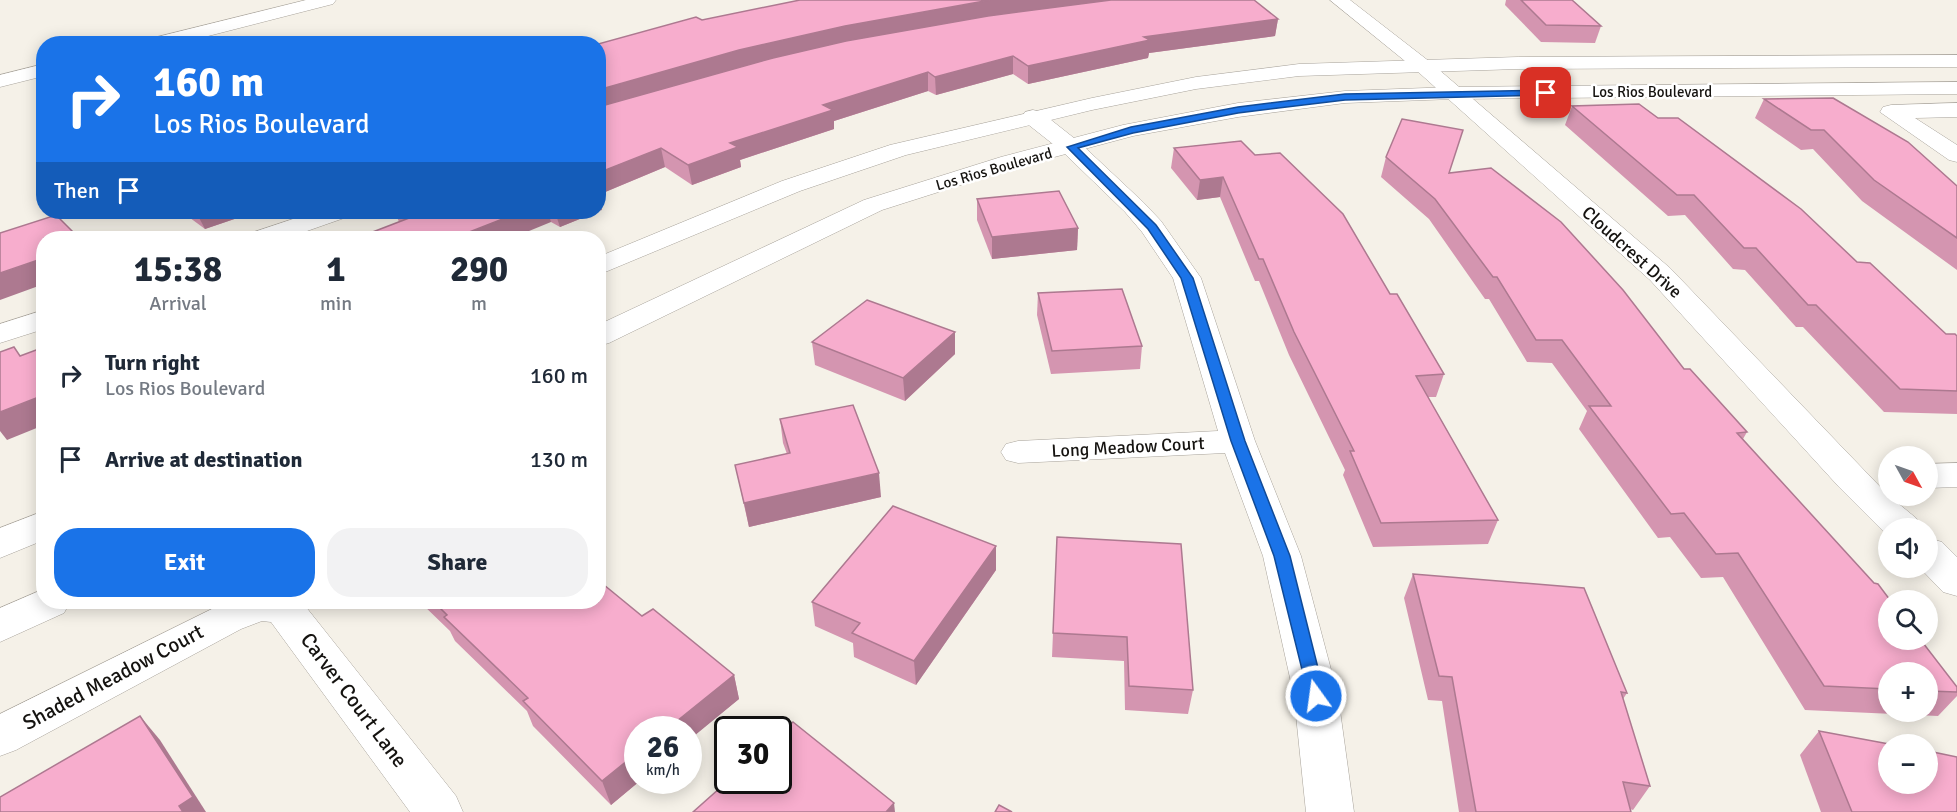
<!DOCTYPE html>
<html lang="en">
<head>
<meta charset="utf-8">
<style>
	body { margin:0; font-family:Signika,sans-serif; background:#f2f2f3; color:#1f2937; height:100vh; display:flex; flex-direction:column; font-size:22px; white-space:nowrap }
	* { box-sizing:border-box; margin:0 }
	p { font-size:20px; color:#747a83 }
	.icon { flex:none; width:33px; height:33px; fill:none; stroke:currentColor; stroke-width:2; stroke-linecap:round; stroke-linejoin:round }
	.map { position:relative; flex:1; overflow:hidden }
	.side { position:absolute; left:36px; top:231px; width:570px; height:378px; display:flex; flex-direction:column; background:#fff; border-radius:24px; box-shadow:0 3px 15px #0003 }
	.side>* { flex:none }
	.banner { position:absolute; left:36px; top:36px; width:570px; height:183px; border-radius:24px; box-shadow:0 3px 15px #0003; background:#1a73e8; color:#fff; overflow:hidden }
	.needle { width:39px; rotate:130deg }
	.controls { position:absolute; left:1878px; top:446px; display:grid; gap:12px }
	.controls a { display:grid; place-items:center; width:60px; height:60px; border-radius:50%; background:#fff; box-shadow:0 3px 15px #0003; font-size:30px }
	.speed { position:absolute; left:624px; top:716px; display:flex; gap:12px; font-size:30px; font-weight:700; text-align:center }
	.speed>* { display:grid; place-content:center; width:78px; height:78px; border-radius:50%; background:#fff; box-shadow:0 3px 15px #0003; line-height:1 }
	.speed small { font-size:15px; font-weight:400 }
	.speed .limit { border:3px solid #111; border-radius:9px; background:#fff; color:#111 }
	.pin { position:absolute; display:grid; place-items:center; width:51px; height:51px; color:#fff; margin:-26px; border-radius:12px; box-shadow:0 3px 9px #0006 }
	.me { position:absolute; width:66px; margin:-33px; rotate:346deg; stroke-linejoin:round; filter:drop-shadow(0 0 4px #0008) }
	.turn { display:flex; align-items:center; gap:21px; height:126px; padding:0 18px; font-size:27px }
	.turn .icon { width:78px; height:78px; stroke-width:2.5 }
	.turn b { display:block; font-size:42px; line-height:51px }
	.then { display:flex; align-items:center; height:57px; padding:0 18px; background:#0003; gap:12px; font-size:22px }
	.eta { display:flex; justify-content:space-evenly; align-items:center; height:102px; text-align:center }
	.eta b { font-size:36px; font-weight:700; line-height:42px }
	.button { display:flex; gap:12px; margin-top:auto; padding:12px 18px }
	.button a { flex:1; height:69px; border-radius:24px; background:#1a73e8; color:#fff; font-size:24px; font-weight:700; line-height:69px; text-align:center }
	.button a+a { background:#f2f2f3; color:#1f2937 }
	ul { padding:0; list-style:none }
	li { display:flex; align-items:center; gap:18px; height:84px; padding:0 18px }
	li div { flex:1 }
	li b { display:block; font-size:22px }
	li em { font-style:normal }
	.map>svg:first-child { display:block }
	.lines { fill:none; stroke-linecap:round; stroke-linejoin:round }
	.street-casing { stroke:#a8a39b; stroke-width:1 }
	.secondary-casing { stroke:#a8a39b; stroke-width:1 }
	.street { fill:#fff; fill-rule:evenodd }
	.secondary { fill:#fff; fill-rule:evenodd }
	.wall { fill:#d495b0; fill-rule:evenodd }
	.shaded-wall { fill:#ad7990 }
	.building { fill:#f7adcd; stroke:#ad7990; stroke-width:1.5 }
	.route { fill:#1a73e8; stroke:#114b97; stroke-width:1.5 }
	.labels { text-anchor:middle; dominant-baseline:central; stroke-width:5; stroke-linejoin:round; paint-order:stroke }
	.far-street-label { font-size:15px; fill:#151310; stroke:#fff }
	.street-label { font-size:18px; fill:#151310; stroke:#fff }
	.near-street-label { font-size:21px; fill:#151310; stroke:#fff }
</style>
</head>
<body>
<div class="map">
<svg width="1957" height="812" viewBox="0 0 1957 812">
	<rect width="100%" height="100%" fill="#f5f1e8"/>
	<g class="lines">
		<g class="street-casing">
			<g id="street">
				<polygon points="306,0 336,0 333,4 177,44 143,44 145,40"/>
				<polygon points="1330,0 1350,0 1430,62 1670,268 1888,495 1916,518 1922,528 1888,528 1888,536 1839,487 1650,280 1416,70"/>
				<polygon points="44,64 44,76 0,87 0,75"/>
				<polygon points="1957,103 1957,117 1915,118 1957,145 1957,162 1949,160 1880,112 1883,107 1891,105"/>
				<polygon points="1033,110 1041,112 1079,142 1143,202 1161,221 1201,278 1255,441 1301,556 1338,696 1354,812 1306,812 1294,696 1263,556 1225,453 1018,463 1006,460 1001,452 1006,444 1018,441 1218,431 1173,278 1142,232 1125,212 1063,152 1025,122 1022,117 1025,112"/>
				<polygon points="314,212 351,212 347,217 287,238 250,238 254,232"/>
				<polygon points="44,310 44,329 0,343 0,324"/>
				<polygon points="1957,463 1957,487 1928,488 1928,464"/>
				<polygon points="1928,538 1942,542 1957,557 1957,596 1943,592 1919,567 1928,567"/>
				<polygon points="226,602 302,602 456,796 463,812 410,812 271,622 262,621 241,629 16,750 0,756 0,714"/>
			</g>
		</g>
		<g class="secondary-casing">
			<g id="secondary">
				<polygon points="1957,55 1957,67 1518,69 1299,76 1196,89 1092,110 906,155 800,191 598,275 598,257 782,181 890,145 1092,98 1196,77 1299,64 1518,57"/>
				<polygon points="1957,82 1957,94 1453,99 1345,103 1238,117 1133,136 1017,167 882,210 609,343 598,346 598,325 864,200 1001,157 1123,125 1238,103 1345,91 1453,87"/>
				<polygon points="44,511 44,540 0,558 0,528"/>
				<polygon points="44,589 44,602 70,602 64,613 0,642 0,608"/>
			</g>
		</g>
		<use href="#street" class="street"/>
		<use href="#secondary" class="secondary"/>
	</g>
	<g class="wall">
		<polygon points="1506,0 1572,0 1601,26 1595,43 1541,42 1505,5"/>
		<polygon points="1278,19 1275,36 1149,53 1148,58 1028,84 1013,74 936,95 928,91 834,121 834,129 740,160 741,167 692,185 665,167 598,195 598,44 702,20"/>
		<polygon points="1764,99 1957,186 1957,270 1862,201 1813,149 1801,150 1755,118"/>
		<polygon points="1572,106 1658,118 1857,262 1946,334 1957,336 1957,414 1884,412 1803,327 1796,327 1745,270 1733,269 1685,215 1668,216 1565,125"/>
		<polygon points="1241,141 1390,294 1444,374 1436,397 1428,397 1498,520 1488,544 1373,547 1343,475 1345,470 1289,355 1259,281 1255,281 1220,197 1197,200 1171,168 1174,148"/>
		<path d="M1386 157 1450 173 1684 369 1747 432 1743 439 1957 687V696L1938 716 1805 710 1723 577 1701 578 1670 537 1658 538 1579 429 1587 411 1552 363 1527 362 1489 299H1485L1429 219 1381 177ZM1888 672H1928V711H1888Z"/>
		<polygon points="977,199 1078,228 1077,250 992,259 977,220"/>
		<polygon points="182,212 255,212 205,229"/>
		<polygon points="395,212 597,212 560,227 551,222 399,222"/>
		<polygon points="1038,293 1142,346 1140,369 1051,374 1037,315"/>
		<polygon points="955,332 955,354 905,401 815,365 812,342"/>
		<polygon points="780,419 881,497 749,527 735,465 787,454 783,443"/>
		<polygon points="1057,537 1193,690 1188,714 1125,710 1124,661 1052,657"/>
		<polygon points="996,546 996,570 916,685 854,657 853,643 815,626 812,602"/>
		<polygon points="1413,574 1627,693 1623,699 1650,786 1633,810 1630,809 1631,812 1459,812 1442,701 1428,700 1404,598"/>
		<polygon points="420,602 598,602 642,616 734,675 739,699 638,780 641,780 611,805 533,726 527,711 455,641 450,631"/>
		<polygon points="1819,731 1957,812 1821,812 1800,755"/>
	</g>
	<g class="shaded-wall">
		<polygon points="990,0 1109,0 598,110 598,90 739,50 845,26"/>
		<polygon points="1278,19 1275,36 1149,53 1148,58 1028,84 1028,66 1144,37"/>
		<polygon points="1013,56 1013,74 936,95 935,77"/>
		<polygon points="928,72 928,91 834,121 834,129 740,160 741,167 692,185 688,165 730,143 823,105"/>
		<polygon points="661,148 665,167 598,195 598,173"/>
		<polygon points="1223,177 1220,197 1197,200 1200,180"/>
		<polygon points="598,197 602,210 598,211"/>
		<polygon points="196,212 255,212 205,229"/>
		<polygon points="520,212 548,212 551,222 512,238 454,238"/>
		<polygon points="555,212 597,212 560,227"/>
		<polygon points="1078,228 1077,250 992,259 992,237"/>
		<polygon points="44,258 44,284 0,300 0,273"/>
		<polygon points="955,332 955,354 905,401 903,378"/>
		<polygon points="44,395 44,425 7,440 0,431 0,412"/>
		<polygon points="879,473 881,497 749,527 744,503"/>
		<polygon points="996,546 996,570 916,685 914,661"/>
		<polygon points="734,675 739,699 688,741 688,729 667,729"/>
		<polygon points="140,716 160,740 206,812 183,812 179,806"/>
		<polygon points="638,752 638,780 641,780 611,805 602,781"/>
		<polygon points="894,803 895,812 886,812"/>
	</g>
	<g class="building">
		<polygon points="800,0 990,0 845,26 739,50 598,90 598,44 696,17 702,20"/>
		<polygon points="1111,0 1254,0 1278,19 1144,37 1150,40 1028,66 1013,56 935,77 928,72 823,105 833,110 730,143 738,147 688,165 661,148 598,173 598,133 602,132 598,129 598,107 773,58 846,41 988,16"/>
		<polygon points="1521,0 1572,0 1601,26 1546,25"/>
		<polygon points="1833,98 1908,142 1957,186 1957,238 1874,180 1824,130 1811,130 1764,99"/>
		<polygon points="1639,104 1658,118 1678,118 1801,209 1857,262 1870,263 1946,334 1955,334 1957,336 1957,391 1900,389 1816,305 1808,305 1756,248 1744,248 1694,195 1677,195 1572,106"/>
		<polygon points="1402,119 1463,130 1449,173 1491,168 1561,222 1623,290 1684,369 1690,369 1747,432 1737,433 1874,583 1878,584 1890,600 1888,600 1888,639 1920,639 1957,687 1957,692 1928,691 1928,672 1888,672 1888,689 1824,686 1738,553 1716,554 1684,513 1671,514 1589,406 1611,406 1562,340 1536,340 1497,277 1493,277 1435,199 1386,157"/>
		<polygon points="1241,141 1255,155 1280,153 1343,214 1390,294 1397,294 1444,374 1416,376 1498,520 1381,523 1350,451 1354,451 1294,332 1263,259 1259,259 1223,177 1200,180 1174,148"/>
		<polygon points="1059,191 1078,228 992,237 977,199"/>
		<polygon points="399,212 520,212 454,238 357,238 409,218"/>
		<polygon points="56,215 79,238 44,238 44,258 0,273 0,233"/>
		<polygon points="1122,289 1142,346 1052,351 1038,293"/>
		<polygon points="867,300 955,332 903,378 812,342"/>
		<polygon points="14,347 20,356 44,347 44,395 0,412 0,352"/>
		<polygon points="853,405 879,473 744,503 735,465 790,453 780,419"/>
		<polygon points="893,506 996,546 914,661 852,633 860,623 812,602"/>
		<polygon points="1057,537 1181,544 1193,690 1129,686 1127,637 1053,633"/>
		<polygon points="1413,574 1584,588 1627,693 1621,692 1650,786 1623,782 1631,812 1476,812 1452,677 1439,676"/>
		<polygon points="598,580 642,616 653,609 734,675 667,729 638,729 638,752 602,781 523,701 528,698 444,617 447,615 434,602 598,602"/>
		<polygon points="140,716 193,797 179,806 183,812 0,812 0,797"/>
		<polygon points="793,722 894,803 886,812 693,812 729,780 778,780 778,735"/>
		<polygon points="1819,731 1889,744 1888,744 1888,783 1928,783 1928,751 1957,757 1957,812 1852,812"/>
		<polygon points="999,805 1012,812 995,812"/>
	</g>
	<polygon class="route" points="1546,90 1551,93 1550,95 1345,100 1238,113 1133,133 1078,148 1156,225 1193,278 1245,441 1290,556 1325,696 1323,702 1316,704 1310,702 1274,556 1231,441 1181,278 1148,229 1067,147 1131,127 1238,107 1345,94"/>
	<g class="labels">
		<g class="far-street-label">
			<text x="1652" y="92">Los Rios Boulevard</text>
			<text transform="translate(994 169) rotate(-16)">Los Rios Boulevard</text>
		</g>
		<g class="street-label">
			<text transform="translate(1632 252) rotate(42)">Cloudcrest Drive</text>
			<text transform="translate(1128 447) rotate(-3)">Long Meadow Court</text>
		</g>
		<g class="near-street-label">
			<text transform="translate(113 677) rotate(-28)">Shaded Meadow Court</text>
			<text transform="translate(354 700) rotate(53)">Carver Court Lane</text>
		</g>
	</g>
</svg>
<div class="controls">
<a><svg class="needle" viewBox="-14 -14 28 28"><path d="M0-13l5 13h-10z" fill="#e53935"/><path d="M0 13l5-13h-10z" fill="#747a83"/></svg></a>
<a><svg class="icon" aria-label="sound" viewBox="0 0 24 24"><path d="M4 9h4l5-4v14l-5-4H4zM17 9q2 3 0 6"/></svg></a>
<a><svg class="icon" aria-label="search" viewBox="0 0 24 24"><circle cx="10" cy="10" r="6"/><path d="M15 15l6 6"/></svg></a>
<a>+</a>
<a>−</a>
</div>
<div class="speed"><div>26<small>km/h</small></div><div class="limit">30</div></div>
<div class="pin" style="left:1546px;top:93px;background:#d93025"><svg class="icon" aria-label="arrive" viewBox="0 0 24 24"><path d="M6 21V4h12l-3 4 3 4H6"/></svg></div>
<svg class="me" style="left:1316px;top:696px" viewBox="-20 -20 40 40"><circle r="17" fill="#1a73e8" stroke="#fff" stroke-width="3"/><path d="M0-11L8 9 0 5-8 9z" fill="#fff"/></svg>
<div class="banner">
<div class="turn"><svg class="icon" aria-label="right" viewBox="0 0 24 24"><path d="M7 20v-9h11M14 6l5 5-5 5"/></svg><div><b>160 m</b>Los Rios Boulevard</div></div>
<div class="then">Then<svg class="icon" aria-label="arrive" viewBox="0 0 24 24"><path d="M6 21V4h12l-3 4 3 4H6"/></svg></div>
</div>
<section class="side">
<div class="eta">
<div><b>15:38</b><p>Arrival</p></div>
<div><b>1</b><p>min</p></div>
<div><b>290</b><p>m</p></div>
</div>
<ul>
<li><svg class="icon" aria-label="right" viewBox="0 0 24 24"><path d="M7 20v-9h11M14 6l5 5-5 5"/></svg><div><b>Turn right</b><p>Los Rios Boulevard</p></div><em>160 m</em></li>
<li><svg class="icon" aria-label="arrive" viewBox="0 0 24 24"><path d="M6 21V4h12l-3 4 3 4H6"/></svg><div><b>Arrive at destination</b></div><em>130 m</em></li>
</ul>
<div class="button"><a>Exit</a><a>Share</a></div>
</section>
</div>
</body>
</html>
